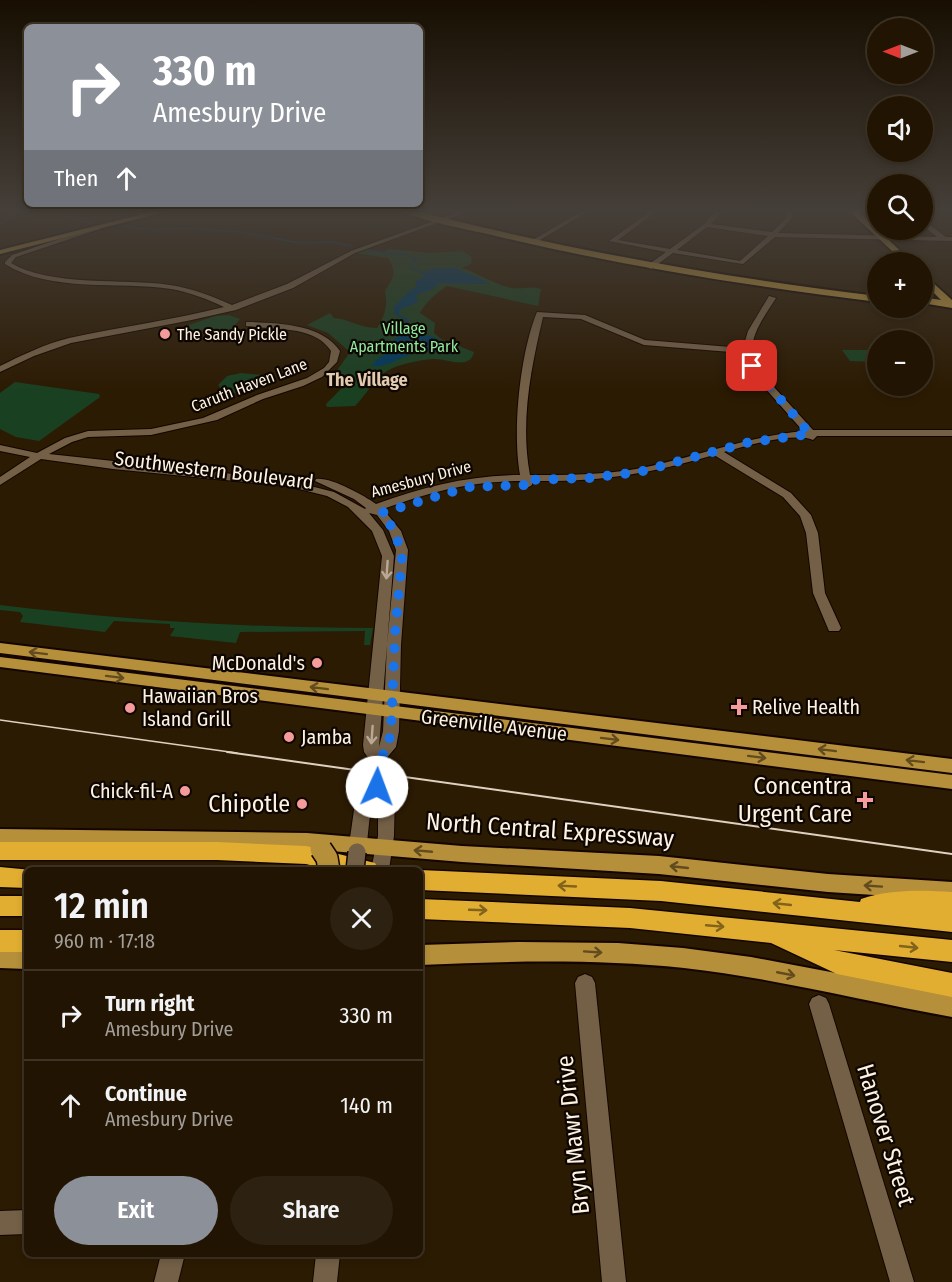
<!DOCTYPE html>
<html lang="en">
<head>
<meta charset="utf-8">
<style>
	body { margin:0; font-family:"Fira Sans Condensed",sans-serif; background:#2d2111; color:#f1f3f6; height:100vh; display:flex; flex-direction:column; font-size:22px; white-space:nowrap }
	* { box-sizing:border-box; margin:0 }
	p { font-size:20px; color:#a29e99 }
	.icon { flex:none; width:33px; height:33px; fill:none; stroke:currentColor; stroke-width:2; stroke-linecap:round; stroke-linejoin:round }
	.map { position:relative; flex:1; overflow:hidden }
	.panel { position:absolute; left:24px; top:867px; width:399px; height:390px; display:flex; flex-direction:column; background:#211402; border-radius:9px; box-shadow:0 3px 9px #0003,0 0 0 2px #3e3324 }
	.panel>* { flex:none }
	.hud { position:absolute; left:24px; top:24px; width:399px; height:183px; border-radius:9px; box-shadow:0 3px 9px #0003,0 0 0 2px #3e3324; background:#8c9099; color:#fff; overflow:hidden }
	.needle { width:39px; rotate:270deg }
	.tools { position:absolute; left:867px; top:18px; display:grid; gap:12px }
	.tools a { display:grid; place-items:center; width:66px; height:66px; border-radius:50%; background:#211402; box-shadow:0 3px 9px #0003,0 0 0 2px #3e3324; font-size:30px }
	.pin { position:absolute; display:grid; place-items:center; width:51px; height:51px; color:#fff; margin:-26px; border-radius:12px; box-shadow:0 3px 9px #0006 }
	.me { position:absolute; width:66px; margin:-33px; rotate:2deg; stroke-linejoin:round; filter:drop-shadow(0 0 4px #0008) }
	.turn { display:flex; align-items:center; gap:21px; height:126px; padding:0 30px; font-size:27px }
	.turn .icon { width:78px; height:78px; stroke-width:2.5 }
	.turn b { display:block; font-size:42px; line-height:51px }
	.then { display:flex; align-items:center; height:57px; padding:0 30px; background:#0003; gap:12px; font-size:22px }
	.round { display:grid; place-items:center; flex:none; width:63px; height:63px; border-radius:32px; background:#2d2111 }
	.overview { display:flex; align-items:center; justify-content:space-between; height:102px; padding:0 30px }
	h1 { font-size:36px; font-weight:600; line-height:45px }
	.button { display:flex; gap:12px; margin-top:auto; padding:12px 30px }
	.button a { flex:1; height:69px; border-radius:36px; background:#8c9099; color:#fff; font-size:24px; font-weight:600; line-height:69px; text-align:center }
	.button a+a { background:#2d2111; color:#f1f3f6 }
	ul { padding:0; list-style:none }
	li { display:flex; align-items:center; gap:18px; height:90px; padding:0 30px; border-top:2px solid #3e3324 }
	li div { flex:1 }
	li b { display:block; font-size:22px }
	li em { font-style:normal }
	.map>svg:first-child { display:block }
	.green { fill:#1a4022 }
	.water { fill:#003a5f }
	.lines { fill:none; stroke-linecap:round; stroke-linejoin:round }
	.stream { stroke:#003a5f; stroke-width:1.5 }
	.minor-casing { stroke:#140500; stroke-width:2 }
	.major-casing { stroke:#140500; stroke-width:4 }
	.highway-casing { stroke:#140500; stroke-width:3 }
	.minor { fill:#746046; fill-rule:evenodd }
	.major { fill:#b58f3a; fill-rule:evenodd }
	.highway { fill:#e1ae32; fill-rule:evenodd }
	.tram-far1 { stroke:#ded1c1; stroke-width:1.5 }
	.tram { stroke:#ded1c1; stroke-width:2 }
	.minor-bridge-casing { stroke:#140500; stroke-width:20; stroke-linecap:butt }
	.major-bridge-casing { stroke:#140500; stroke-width:24; stroke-linecap:butt }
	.minor-bridge { stroke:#746046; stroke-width:17 }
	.major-bridge { stroke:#b58f3a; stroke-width:21 }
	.oneway { stroke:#b9a994 }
	.oneway2 { stroke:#624b1e }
	.oneway3 { stroke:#82631c }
	.route { stroke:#1a73e8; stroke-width:10; stroke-dasharray:0 18 }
	.poi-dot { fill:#f59b99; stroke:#0e0701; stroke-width:2 }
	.labels { text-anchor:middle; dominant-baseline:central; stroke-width:4.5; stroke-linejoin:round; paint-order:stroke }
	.far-park-label { font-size:16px; fill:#8fea9f; stroke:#0e0701 }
	.far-poi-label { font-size:16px; fill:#fef2e3; stroke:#0e0701; text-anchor:start }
	.far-street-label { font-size:16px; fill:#fef2e3; stroke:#0e0701 }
	.far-neighbourhood-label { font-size:18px; font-weight:bold; fill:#e2cbae; stroke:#0e0701 }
	.street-label { font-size:20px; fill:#fef2e3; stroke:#0e0701 }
	.poi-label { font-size:20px; fill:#fef2e3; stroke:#0e0701; text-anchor:start }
	.near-poi-label { font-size:24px; fill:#fef2e3; stroke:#0e0701; text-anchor:end }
	.near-street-label { font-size:24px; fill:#fef2e3; stroke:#0e0701 }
</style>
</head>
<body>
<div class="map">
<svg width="952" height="1282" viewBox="0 0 952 1282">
	<rect width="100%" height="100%" fill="#2c1b03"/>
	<g class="green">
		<path d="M364 249 384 252 389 249 431 253 462 251 472 257 471 264 462 268C478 273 492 283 508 287 520 291 529 285 541 289L538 306 447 286C435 294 426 302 420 313L435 323 434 333 441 339 474 352C470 371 446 358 433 359 420 360 398 364 387 371 375 378 365 396 355 406L327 407 326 404 347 383 331 379 350 352 328 333 307 325 330 313 334 318C346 318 360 328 377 328 385 315 388 306 385 291 394 277 397 273 388 258L354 253Z"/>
		<polygon points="229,315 240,319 231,329 215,331 177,329 215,316"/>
		<polygon points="842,350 873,350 877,356 877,362 850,361"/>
		<path d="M241 373 262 375 268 381 267 384 263 383 257 387 260 389C248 394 227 397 218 385L227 376Z"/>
		<polygon points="15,382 99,394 100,397 39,441 16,437 0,429 0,393"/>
		<path d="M0 605C123 620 248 628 373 628L370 645H364L365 631 240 632 236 643 170 636 175 628H170V624L114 621 105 632 20 622 23 616 20 612 0 610Z"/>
	</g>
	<path class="water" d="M437 268H456L491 284 438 283 433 289 416 295 418 302 399 310V315L407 318 410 334 431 336 460 350 459 353C446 358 431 348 417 352 402 356 387 368 372 366L377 359 392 351 394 339 401 335 409 334 404 319 395 315 394 307 409 291 417 287 415 281 425 276 421 272Z"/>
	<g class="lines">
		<g class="stream">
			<polyline points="16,212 58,213 78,221 92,223"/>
			<polyline points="0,224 14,215 17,210"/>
			<polyline points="115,225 153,230 183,228 241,232 299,243 332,242 351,246"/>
			<polyline points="367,250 409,256 415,259 411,268 421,272"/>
		</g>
		<g class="minor-casing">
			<g id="minor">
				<polygon points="128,210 137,210 145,214 142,216"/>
				<path d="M464 210H473L355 253 293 288 236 310 187 321 71 343 34 356 0 372V366C22 355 45 344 69 338 120 327 173 320 224 307 207 299 189 292 171 289 120 281 50 293 5 264V262L12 255 98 226 100 229 16 257 11 263C51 287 124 278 170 285 191 288 212 296 232 305L287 284 351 251Z"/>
				<polygon points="583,210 591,210 533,244 528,243"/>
				<path d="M652 210H659L618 240 670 249 704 224 717 210H724L711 224 772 232 786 218V210H792V218L778 233 937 237 922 225V219L946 237H952V241L775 237 743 264 673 253 651 269 647 267 648 265 666 252 609 241ZM707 227 768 236 740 261 677 250Z"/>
				<path d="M769 296 776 298C763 319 745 340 755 366L813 430H952V436H817L813 440C793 432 746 446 724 452L791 493 811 515 818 533 825 593 841 628 839 631H829L813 593 806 533 800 516 783 497 714 455C648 474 601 482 532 481V485L527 488 523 487 521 481C472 481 429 492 383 509L401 531 408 550 401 645 399 731 396 747 385 760V785L395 795 394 836 389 870H371L378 836V797L371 805 366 852 363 857 357 859 351 857 348 852 355 803 369 785V759L364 752 363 745 382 556 372 531 348 507 327 496 287 486 113 469 41 459 0 485V477L30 457 0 451V445L37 453 65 438 88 431 151 429 203 418 257 395 307 378 324 368 329 362 331 351C315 325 273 330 246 326V322H249C279 323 322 324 340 351L337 362 322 377 303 386 263 399 217 420 151 435 88 437 72 442 49 454 287 480 334 492 365 509 366 508 354 499 315 481 316 479C331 477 363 495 376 504 423 487 469 475 520 475 512 431 520 353 537 312L585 315 645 340 743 348 748 331ZM543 317 581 319 644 345 743 353 748 369 803 431C745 437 693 458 636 469 601 475 566 475 530 475 520 422 531 368 543 317ZM369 513 377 515 389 531 396 550 387 645 383 731 379 747 394 556 383 530Z"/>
				<polygon points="585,974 592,977 595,983 626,1282 602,1282 575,983 578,977"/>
				<polygon points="819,995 826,998 829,1004 914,1282 890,1282 809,1004 812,998"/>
				<polygon points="27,1210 27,1234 0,1235 0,1211"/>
				<polygon points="161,1254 185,1254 178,1282 154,1282"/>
				<polygon points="316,1254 340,1254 337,1282 313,1282"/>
			</g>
		</g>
		<g class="major-casing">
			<g id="major">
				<polygon points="159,210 173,210 0,254 0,250"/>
				<path d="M399 210H413C566 250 721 277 878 296V302C749 286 622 266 496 236 471 230 420 221 399 210Z"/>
				<polygon points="848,210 857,210 912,262 904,262"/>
				<polygon points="922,273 952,300 952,308 922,303 922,297 941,300 922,281"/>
				<polygon points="0,643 952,759 952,773 0,653"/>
				<polygon points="0,657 952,775 952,789 0,667"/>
				<polygon points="0,829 307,833 462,846 659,856 828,874 952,882 952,900 828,892 659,874 462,862 307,849 0,845"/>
				<path d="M519 942 618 943 683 948 751 957 952 995V1017C863 1001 774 978 684 968 596 959 508 961 420 965V945Z"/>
				<polygon points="0,948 27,949 27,969 0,968"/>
			</g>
		</g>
		<g class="highway-casing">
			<g id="highway">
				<polygon points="0,842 217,842 306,846 367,861 375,863 379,870 329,870 306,864 217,860 0,860"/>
				<polygon points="0,867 32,870 27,870 27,888 0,887"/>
				<path d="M420 870 661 881 860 902 861 899C890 889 923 890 952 892V932L661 901 420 890Z"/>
				<rect x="0" y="896" width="27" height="20"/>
				<polygon points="420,899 630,908 952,940 952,962 834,950 952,973 952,997 837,974 771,943 630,928 420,919"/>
				<rect x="0" y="930" width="27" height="22"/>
			</g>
		</g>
		<use href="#minor" class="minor"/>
		<use href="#major" class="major"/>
		<use href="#highway" class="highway"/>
		<polyline class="tram-far1" points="0,720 237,753"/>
		<polyline class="tram" points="227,752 952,854"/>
		<g class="minor-bridge-casing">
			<polyline id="minor-bridge" points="355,870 357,852"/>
		</g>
		<g class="major-bridge-casing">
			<polyline id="major-bridge" points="321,849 327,858 329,870"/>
		</g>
		<use href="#minor-bridge" class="minor-bridge"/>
		<use href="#major-bridge" class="major-bridge"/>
	</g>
	<defs><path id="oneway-shaft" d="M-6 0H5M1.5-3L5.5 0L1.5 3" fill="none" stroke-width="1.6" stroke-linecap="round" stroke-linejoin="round" transform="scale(1.5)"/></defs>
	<g class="oneway">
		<use href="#oneway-shaft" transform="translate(387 570) rotate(94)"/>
		<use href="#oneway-shaft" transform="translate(372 735) rotate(94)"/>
	</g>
	<g class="oneway2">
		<use href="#oneway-shaft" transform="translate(38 653) rotate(-173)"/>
		<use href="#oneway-shaft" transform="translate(115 677) rotate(7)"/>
		<use href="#oneway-shaft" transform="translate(319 688) rotate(-173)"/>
		<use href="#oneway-shaft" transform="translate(610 739) rotate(7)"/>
		<use href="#oneway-shaft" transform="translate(827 750) rotate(-173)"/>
		<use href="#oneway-shaft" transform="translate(757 757) rotate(7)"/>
		<use href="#oneway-shaft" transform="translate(915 761) rotate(-173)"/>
		<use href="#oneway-shaft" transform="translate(423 851) rotate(-175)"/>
		<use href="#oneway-shaft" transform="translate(679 867) rotate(-174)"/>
		<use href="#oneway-shaft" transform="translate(873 886) rotate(-176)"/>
		<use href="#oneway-shaft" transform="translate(593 952) rotate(4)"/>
		<use href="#oneway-shaft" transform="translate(786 974) rotate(11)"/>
	</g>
	<g class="oneway3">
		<use href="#oneway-shaft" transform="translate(567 886) rotate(-177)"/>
		<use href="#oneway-shaft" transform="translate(782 904) rotate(-174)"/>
		<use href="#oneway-shaft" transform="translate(478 910) rotate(2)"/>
		<use href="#oneway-shaft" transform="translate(715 926) rotate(5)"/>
		<use href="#oneway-shaft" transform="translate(909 947) rotate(6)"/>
	</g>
	<linearGradient id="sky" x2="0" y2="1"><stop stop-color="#180f02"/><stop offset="0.54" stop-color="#453f39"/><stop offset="1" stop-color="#453f39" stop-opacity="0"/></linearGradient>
	<rect width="952" height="390" fill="url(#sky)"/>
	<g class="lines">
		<polyline class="route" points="377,787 377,758 385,753 388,747 391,731 395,634 402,557 395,531 381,513 468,487 527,485 526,480 589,478 639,472 746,443 810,434 752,366"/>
	</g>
	<g class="poi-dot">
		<circle cx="165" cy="334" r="6"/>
		<circle cx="317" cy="663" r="6"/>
		<path d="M736 698h6v6h6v6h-6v6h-6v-6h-6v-6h6z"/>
		<circle cx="130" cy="708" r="6"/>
		<circle cx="289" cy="737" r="6"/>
		<circle cx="185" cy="791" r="6"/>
		<path d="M862 791h6v6h6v6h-6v6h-6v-6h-6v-6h6z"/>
		<circle cx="302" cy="804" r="6"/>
	</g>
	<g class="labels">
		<g class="far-park-label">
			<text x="404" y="328">Village<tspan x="404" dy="18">Apartments Park</tspan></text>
		</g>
		<g class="far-poi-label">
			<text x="177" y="334">The Sandy Pickle</text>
		</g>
		<g class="far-street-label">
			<text transform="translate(249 385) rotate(-21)">Caruth Haven Lane</text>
			<text transform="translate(421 479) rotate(-15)">Amesbury Drive</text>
		</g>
		<g class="far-neighbourhood-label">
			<text x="367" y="380">The Village</text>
		</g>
		<g class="street-label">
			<text transform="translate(214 470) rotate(7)">Southwestern Boulevard</text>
			<text transform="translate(494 725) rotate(7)">Greenville Avenue</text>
		</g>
		<g class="poi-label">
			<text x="305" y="663" text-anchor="end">McDonald's</text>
			<text x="142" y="696">Hawaiian Bros<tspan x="142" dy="23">Island Grill</tspan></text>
			<text x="752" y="707">Relive Health</text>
			<text x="301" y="737">Jamba</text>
			<text x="173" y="791" text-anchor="end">Chick-fil-A</text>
		</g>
		<g class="near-poi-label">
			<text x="852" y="786">Concentra<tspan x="852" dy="28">Urgent Care</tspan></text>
			<text x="290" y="804">Chipotle</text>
		</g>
		<g class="near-street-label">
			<text transform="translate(550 830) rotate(4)">North Central Expressway</text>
			<text transform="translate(573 1135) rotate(-96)">Bryn Mawr Drive</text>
			<text transform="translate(886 1135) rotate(73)">Hanover Street</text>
		</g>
	</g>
</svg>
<div class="tools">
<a><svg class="needle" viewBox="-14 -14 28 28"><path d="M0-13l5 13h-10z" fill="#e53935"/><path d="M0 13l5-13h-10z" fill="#a29e99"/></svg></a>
<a><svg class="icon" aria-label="sound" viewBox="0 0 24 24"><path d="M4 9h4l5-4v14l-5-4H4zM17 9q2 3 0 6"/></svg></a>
<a><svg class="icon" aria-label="search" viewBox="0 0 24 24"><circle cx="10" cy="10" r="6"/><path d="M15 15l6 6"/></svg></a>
<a>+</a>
<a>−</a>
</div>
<div class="pin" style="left:752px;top:366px;background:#d93025"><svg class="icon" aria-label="arrive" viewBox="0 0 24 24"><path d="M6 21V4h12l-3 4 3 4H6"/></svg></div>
<svg class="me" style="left:377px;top:787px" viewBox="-20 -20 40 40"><circle r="19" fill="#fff"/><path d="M0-13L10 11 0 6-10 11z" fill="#1a73e8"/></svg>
<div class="hud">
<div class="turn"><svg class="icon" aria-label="right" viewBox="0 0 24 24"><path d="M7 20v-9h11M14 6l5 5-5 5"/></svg><div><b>330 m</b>Amesbury Drive</div></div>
<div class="then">Then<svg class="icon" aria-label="ahead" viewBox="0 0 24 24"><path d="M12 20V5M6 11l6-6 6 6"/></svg></div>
</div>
<section class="panel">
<div class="overview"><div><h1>12 min</h1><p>960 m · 17:18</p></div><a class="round"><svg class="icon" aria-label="close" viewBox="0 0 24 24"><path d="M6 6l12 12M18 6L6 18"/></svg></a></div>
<ul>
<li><svg class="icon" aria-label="right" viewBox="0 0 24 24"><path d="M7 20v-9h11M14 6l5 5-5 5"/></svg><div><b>Turn right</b><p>Amesbury Drive</p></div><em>330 m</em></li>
<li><svg class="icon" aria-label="ahead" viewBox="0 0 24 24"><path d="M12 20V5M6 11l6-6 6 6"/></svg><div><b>Continue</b><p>Amesbury Drive</p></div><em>140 m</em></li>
</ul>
<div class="button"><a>Exit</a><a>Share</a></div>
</section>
</div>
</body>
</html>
